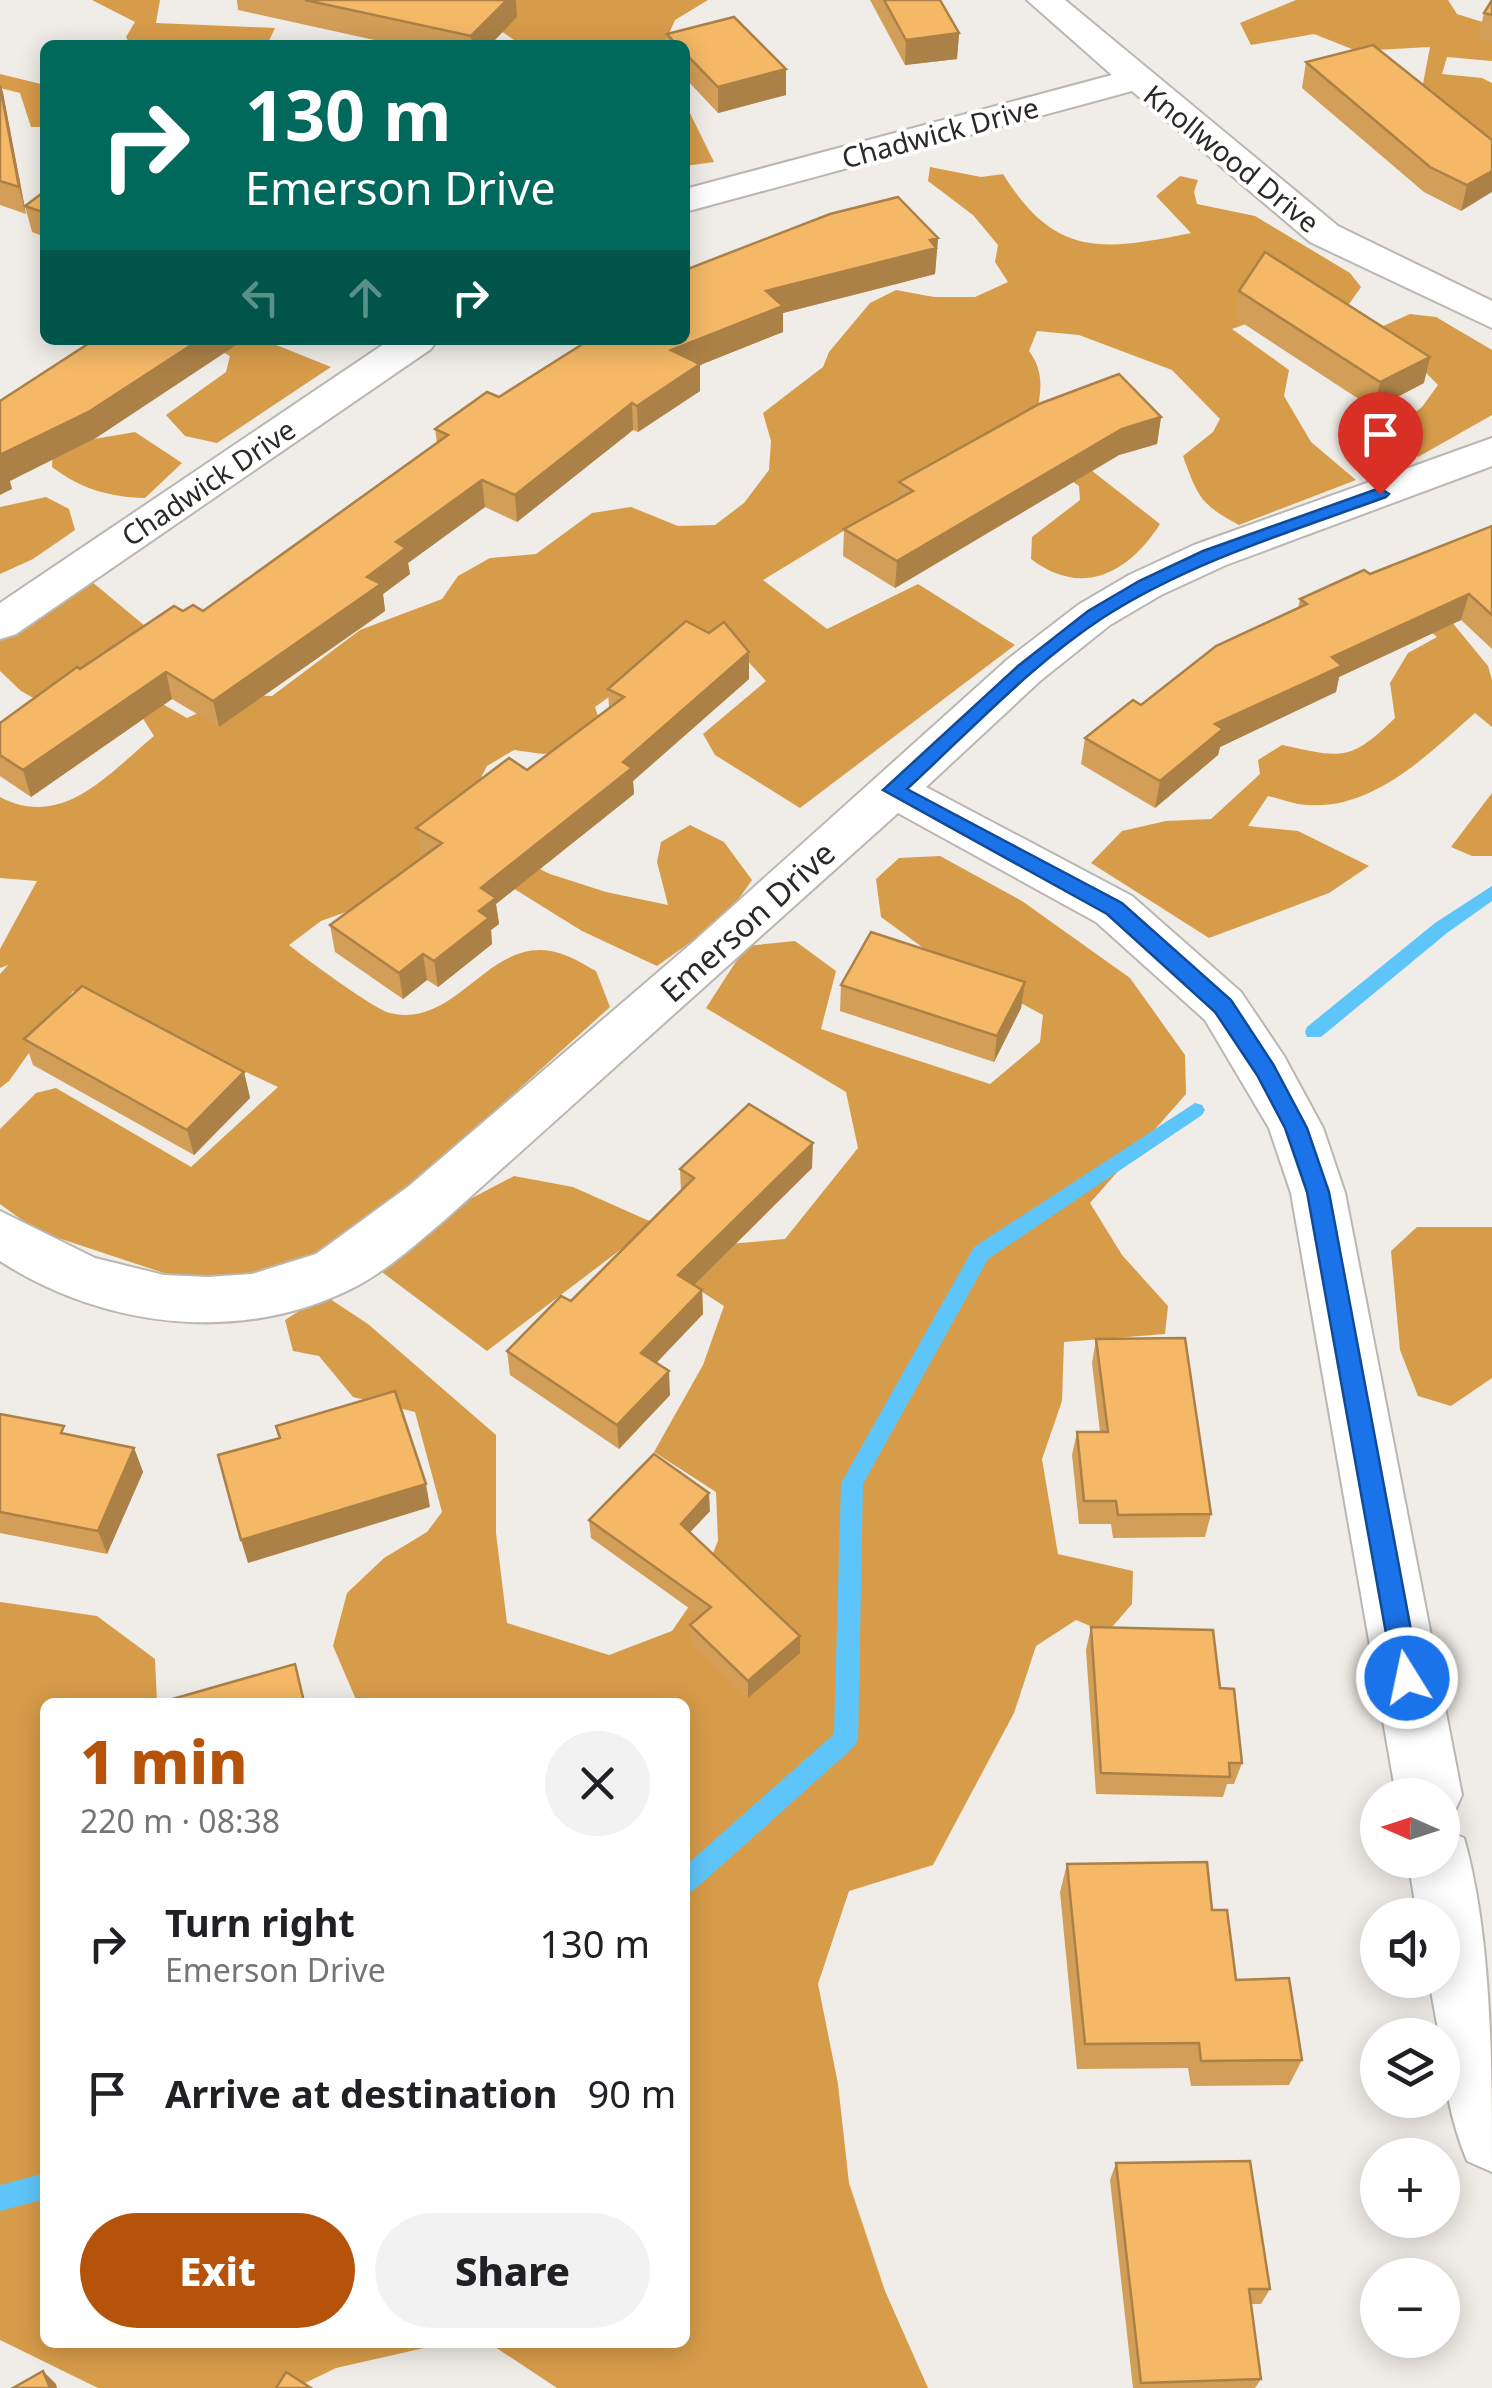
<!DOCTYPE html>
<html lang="en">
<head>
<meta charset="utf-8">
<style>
	body { margin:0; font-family:"Noto Sans",sans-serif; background:#f2f2f2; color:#202124; height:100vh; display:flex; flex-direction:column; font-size:38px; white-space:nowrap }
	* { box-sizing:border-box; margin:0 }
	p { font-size:32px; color:#757577 }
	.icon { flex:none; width:55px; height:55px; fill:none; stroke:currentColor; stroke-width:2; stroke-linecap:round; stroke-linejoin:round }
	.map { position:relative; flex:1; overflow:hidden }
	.drawer { position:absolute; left:40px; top:1698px; width:650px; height:650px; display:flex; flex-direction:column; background:#fff; border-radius:15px; box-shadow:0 5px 25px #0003 }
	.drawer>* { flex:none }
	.top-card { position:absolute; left:40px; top:40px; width:650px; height:305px; border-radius:15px; box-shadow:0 5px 25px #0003; background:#00695c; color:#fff; overflow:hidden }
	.needle { width:65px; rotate:273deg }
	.buttons { position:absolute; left:1360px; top:1778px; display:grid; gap:20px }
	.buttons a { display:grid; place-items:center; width:100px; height:100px; border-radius:50%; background:#fff; box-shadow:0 5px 25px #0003; font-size:50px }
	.pin { position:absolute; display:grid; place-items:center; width:85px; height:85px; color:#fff; margin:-102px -42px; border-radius:50% 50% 50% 0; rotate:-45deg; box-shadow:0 0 10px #0007 }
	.pin .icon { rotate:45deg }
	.me { position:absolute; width:110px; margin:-55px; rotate:350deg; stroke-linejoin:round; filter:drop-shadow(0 0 8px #0008) }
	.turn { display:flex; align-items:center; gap:35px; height:210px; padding:0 40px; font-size:45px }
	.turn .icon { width:130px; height:130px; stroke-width:2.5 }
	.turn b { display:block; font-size:70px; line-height:85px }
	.lanes { display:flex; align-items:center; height:95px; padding:0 40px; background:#0003; justify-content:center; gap:50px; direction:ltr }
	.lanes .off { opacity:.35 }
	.round { display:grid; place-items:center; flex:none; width:105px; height:105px; border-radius:52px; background:#f2f2f2 }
	.head { display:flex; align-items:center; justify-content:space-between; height:170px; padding:0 40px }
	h1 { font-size:60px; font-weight:800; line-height:75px; color:#b45309 }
	.cta { display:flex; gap:20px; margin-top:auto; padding:20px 40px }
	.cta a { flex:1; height:115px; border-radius:60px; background:#b45309; color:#fff; font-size:40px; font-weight:800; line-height:115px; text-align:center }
	.cta a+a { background:#f2f2f2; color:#202124 }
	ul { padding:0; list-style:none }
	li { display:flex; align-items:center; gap:30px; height:150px; padding:0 40px }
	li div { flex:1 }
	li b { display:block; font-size:38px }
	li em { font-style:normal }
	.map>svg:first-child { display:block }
	.forest { fill:#d79c4a }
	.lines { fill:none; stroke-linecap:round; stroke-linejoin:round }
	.stream { fill:#5ec5fa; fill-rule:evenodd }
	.minor-casing { stroke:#bab7b2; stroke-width:4 }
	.minor { fill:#fff; fill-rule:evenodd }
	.wall { fill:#d29e58 }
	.shaded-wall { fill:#ab8147 }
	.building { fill:#f4b866; stroke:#ab8147; stroke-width:2.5 }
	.route { fill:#1a73e8; stroke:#114b97; stroke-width:2.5 }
	.labels { text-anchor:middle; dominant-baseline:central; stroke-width:8; stroke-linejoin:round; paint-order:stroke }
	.far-street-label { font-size:28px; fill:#2b2a28; stroke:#fff }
	.street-label { font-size:32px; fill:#2b2a28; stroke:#fff }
</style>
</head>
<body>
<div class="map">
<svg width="1492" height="2388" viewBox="0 0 1492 2388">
	<rect width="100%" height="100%" fill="#f0ece7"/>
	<g class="forest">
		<polygon points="92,0 160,0 156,23 275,28 267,45 130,45 126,37 135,22"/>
		<polygon points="445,0 708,0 675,20 664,45 515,45 517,42 485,20"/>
		<polygon points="1296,0 1448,0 1457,14 1492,25 1492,61 1447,57 1442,74 1482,78 1492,83 1492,162 1422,89 1430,47 1357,51 1314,34 1251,45 1240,23"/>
		<polygon points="0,74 45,85 45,127 31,127 20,93 0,88"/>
		<polygon points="685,103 714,162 685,166"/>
		<path d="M930 167 981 177 1003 174C1055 258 1103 251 1191 233L1156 196 1180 176 1198 180 1194 192 1197 204 1255 216 1350 273 1361 287 1347 307 1308 301 1232 329 1289 370 1284 396 1311 442 1356 480 1239 525C1200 504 1198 497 1183 456L1213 432 1220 419 1172 370 1079 335 1037 331 1029 351C1045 372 1041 393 1036 417L1064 449 1160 524C1129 573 1082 598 1031 559L1032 537 1080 500 1079 486 1003 434 763 580 827 629 918 584 1015 645 800 808 715 755 703 734 766 681 743 656 698 632 595 707 601 725 575 751 543 754 514 750 487 766 475 789 473 836 550 874 606 892 668 905 657 862 661 842 690 825 724 842 752 880 726 917 657 966 582 931 439 842 371 903 321 921 289 945C303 957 374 1009 390 1013 459 1030 491 929 562 954 574 958 585 965 596 971L610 1007 330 1259 267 1276 185 1280 37 1231 0 1204V1129L36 1093 56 1088 191 1167 278 1087 73 991 9 1081 0 1088V974L8 965 0 968V949L37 881 0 878V797C63 830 108 774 154 736L137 709 46 705 21 691 0 671V636L91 581 151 631 124 682 187 718 239 695 272 696 360 630 442 599 458 576 490 558 536 554 592 513 631 507 678 526 715 525 744 503 769 470 771 441 763 413 823 367 829 352 870 303 896 290 934 297H975L1008 282 995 262 998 245 973 215 928 181Z"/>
		<polygon points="1410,314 1436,317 1492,350 1492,415 1418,457 1403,438 1402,423 1422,407 1438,385 1381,327"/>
		<polygon points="200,340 264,340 331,367 217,443 185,436 166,415 226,372 230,356"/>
		<path d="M135 432 182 463 145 498C109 497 81 489 52 467L53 446Z"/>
		<polygon points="46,497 69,509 75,530 33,559 0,574 0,507"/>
		<path d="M1418 581 1488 666 1492 680V727L1475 713C1426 756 1369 815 1298 804 1288 802 1277 798 1268 796L1248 826 1298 831 1369 866 1329 893 1209 938 1091 863 1122 831 1166 821 1211 819 1260 774 1258 760 1282 745C1342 758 1350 762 1395 718L1390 683 1408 653 1437 637 1376 586Z"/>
		<polygon points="1492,793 1492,856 1472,856 1451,847"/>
		<polygon points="940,856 1022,901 1130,978 1185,1055 1186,1094 1090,1203 1122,1255 1168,1306 1165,1334 1064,1342 1062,1401 1042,1459 1058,1554 1133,1571 1132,1604 1107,1633 1076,1620 1036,1646 1014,1713 933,1865 849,1891 818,1984 838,2084 849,2183 885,2291 928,2388 557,2388 489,2343 685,2342 685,1702 357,1702 333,1646 347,1593 384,1558 427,1532 442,1512 415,1412 353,1397 319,1356 293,1351 285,1320 324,1295 368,1324 496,1435 496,1533 507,1623 609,1655 672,1631 692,1602 718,1541 716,1492 654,1452 703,1365 724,1306 628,1244 487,1351 378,1269 436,1217 514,1176 573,1187 647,1220 729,1244 785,1239 858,1148 846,1092 706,1008 746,946 795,941 836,971 821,1029 990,1084 1040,1042 1043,1015 937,958 881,917 876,879 899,858"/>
		<polygon points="1417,1227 1492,1227 1492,1378 1451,1406 1418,1396 1400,1350 1391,1251"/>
		<polygon points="0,1602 97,1616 155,1659 157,1702 45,1702 45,2342 446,2343 336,2368 295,2388 98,2388 0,2340"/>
	</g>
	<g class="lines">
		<g class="stream">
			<polygon points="1492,886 1492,901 1447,933 1321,1037 1307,1037 1305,1032 1307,1027 1435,923"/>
			<polygon points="1195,1103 1202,1105 1205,1110 1202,1115 988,1259 863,1484 858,1739 854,1747 694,1890 685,1894 685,1866 834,1734 841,1483 974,1247"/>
			<polygon points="45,2173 45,2199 0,2211 0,2185"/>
		</g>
		<g class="minor-casing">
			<g id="minor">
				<polygon points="1027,0 1065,0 1338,226 1492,301 1492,328 1310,242 1132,91 685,212 685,189 1112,75"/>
				<polygon points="390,340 437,340 431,349 16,634 0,639 0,603"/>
				<path d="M1492 438V466L1226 565 1161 595 1110 625 1040 681 926 787 1132 896 1241 992 1284 1056 1323 1128 1345 1193 1462 1795 1452 1817 1442 1820V1795H1396L1291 1193 1269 1128 1205 1020 1096 922 898 813 448 1217C420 1241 390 1268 357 1286 244 1345 105 1329 0 1261V1211L95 1258 164 1275 208 1277 252 1274 316 1254 409 1186 692 943 1008 659 1078 605 1129 575 1194 545Z"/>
				<path d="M1442 1829 1464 1838C1492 1936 1492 2066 1492 2172L1467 2161C1451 2122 1442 2077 1442 2035H1439L1429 1980H1442V1915H1417L1408 1860H1442Z"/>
			</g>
		</g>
		<use href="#minor" class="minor"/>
	</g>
	<g class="wall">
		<polygon points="237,0 516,0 517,17 490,45 397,45 238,10"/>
		<polygon points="870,0 940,0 959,33 957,59 905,65"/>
		<polygon points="1492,0 1492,42 1478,38 1484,13"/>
		<polygon points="667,34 786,95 718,113 685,78 685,45 667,45"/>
		<polygon points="1306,62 1492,140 1461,211 1424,192 1302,88"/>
		<polygon points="0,82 3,93 26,214 0,205"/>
		<polygon points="45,191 45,237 32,232 25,206"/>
		<polygon points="938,238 935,274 783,313 783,332 700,365 700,391 638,432 633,430 517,522 485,507 408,563 410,574 383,594 385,611 219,727 172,699 31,797 0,776 0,723 80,669 183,611 203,611 437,443 435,429 499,397"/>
		<polygon points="1239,291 1424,383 1374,409 1235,318"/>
		<polygon points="1161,417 1157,444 1119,455 895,588 843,556 844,529 898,499 899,482"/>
		<polygon points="1492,526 1492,649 1461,620 1339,677 1336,692 1220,747 1218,755 1155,808 1081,764 1085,738 1298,609 1300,599 1370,574"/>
		<polygon points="749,679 633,781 634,794 496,904 499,924 491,930 492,944 438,987 427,980 403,999 335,952 330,925 424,857 420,855 416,828 527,770 609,708 608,689"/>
		<polygon points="1025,982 1021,1008 994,1062 840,1011 841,985"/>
		<polygon points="24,1039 244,1072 250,1098 194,1155 33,1065"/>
		<polygon points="812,1168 694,1285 702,1290 703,1314 656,1363 670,1395 619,1449 510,1375 507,1351 571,1301 681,1191 680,1169"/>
		<polygon points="1096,1339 1211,1514 1205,1537 1113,1538 1111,1524 1079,1524 1072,1455 1077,1432 1100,1432 1092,1363"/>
		<polygon points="0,1414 67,1435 134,1448 143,1472 107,1554 0,1533"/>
		<polygon points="710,1511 690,1532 800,1653 748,1698 691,1643 690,1625 700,1616 591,1538 589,1520"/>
		<polygon points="1091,1627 1220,1688 1242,1763 1234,1784 1227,1784 1223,1797 1096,1794 1086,1650"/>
		<polygon points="1067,1864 1212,1910 1236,1980 1302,2060 1289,2085 1191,2086 1188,2068 1077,2069 1060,1892"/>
		<polygon points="1116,2163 1270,2289 1261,2304 1251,2304 1261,2379 1255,2388 1133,2388 1110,2180"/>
	</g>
	<g class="shaded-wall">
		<polygon points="507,0 516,0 517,17 490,45 472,45 471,36"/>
		<polygon points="959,33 957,59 905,65 906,40"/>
		<polygon points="786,69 786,95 718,113 718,87"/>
		<polygon points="0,82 3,93 26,214 19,187"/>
		<polygon points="1492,171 1492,192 1461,211 1467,185"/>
		<polygon points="938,238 935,274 783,313 783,332 700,365 700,391 638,432 637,406 671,350 766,291"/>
		<polygon points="199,340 244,340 96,438 10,481 12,489 0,495 0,455"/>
		<polygon points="1430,357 1424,383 1374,409 1380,382"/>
		<polygon points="632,403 633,430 517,522 515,495"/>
		<polygon points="1161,417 1157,444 1119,455 895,588 897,561 1122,429"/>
		<polygon points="482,480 485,507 408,563 410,574 383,594 385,611 219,727 213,701 367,577 396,542"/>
		<polygon points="1469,594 1461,620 1339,677 1336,692 1220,747 1218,755 1155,808 1160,781 1215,724 1332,657"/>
		<polygon points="749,652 749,679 633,781 634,794 496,904 499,924 491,930 492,944 438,987 434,961 479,911 481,888"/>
		<polygon points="166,672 172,699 31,797 23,770"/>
		<polygon points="423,954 427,980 403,999 399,973"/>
		<polygon points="1025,982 1021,1008 994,1062 997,1036"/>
		<polygon points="244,1072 250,1098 194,1155 187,1130"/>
		<polygon points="813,1143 812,1168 679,1300 678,1275"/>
		<polygon points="702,1290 703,1314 643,1377 641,1353"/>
		<polygon points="669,1371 670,1395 619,1449 617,1425"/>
		<polygon points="134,1448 143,1472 107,1554 98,1531"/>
		<polygon points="426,1484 430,1507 248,1563 241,1540"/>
		<polygon points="709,1493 710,1511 682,1541 681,1524"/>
		<polygon points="800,1636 800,1653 748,1698 748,1681"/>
		<polygon points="43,2371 56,2384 57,2388 50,2388"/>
	</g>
	<g class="building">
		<polygon points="305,0 507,0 471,36"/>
		<polygon points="884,0 940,0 959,33 906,40"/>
		<polygon points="1492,0 1492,15 1484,13"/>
		<polygon points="734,17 786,69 718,87 685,53 685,45 677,45 667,34"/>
		<polygon points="1373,45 1492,140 1492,171 1467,185 1430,167 1306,62"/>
		<polygon points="0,86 19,187 0,181"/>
		<polygon points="45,191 45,213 25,206"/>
		<polygon points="898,197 938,238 930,240 936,248 766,291 783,306 671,350 700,364 637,406 632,403 515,495 482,480 396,542 406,548 367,577 381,584 213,701 166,672 23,770 0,755 0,723 77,667 80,669 174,606 183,611 193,605 203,611 448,435 435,429 487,392 499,397 589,340 685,340 685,270 830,214"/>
		<polygon points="1265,252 1430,357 1380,382 1239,291"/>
		<polygon points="94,340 199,340 90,411 0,455 0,401"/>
		<polygon points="1119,374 1161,417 1122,429 897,561 844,529 913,491 899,482 1039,404"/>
		<polygon points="1492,526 1492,615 1469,594 1332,657 1342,666 1215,724 1223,729 1160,781 1085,738 1133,700 1141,705 1216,646 1307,604 1300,599 1364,570 1370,574"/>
		<polygon points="686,621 709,633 724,622 749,652 623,762 632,768 481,888 496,898 479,911 489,918 434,961 423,954 399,973 330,925 442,843 416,828 509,758 527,770 624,697 608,689"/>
		<polygon points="871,932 1025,982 997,1036 841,985"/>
		<polygon points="82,986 244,1072 187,1130 24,1039"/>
		<polygon points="749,1104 813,1143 678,1275 702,1290 641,1353 669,1371 617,1425 507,1351 561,1296 571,1301 694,1178 680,1169"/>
		<polygon points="1185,1338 1211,1514 1118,1515 1116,1501 1084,1501 1077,1432 1108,1432 1096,1339"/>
		<polygon points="395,1391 426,1484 241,1540 218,1455 280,1438 276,1426"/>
		<polygon points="0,1414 64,1426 61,1433 134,1448 98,1531 0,1512"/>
		<polygon points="654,1454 709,1493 681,1524 800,1636 748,1681 690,1625 711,1607 589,1520"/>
		<polygon points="1091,1627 1213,1630 1220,1688 1234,1689 1242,1763 1229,1763 1230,1777 1101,1773"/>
		<polygon points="295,1664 304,1702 169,1702 169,1700"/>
		<polygon points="1207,1862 1212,1910 1227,1910 1236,1980 1289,1978 1302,2060 1201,2061 1199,2043 1085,2044 1067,1864"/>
		<polygon points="1250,2161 1270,2289 1249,2289 1261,2379 1141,2383 1116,2163"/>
		<polygon points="43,2371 50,2388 13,2388"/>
		<polygon points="286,2372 311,2388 276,2388"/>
	</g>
	<path class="route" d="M1380 488 1389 494 1386 497C1290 532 1190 562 1104 617 1032 664 970 731 907 789L1122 903 1231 1000 1273 1064 1307 1128 1329 1192 1420 1678 1416 1686 1407 1690 1398 1686 1394 1678 1307 1192 1285 1128 1257 1075 1215 1012 1107 914 883 790 1018 666 1088 611 1139 581 1203 551Z"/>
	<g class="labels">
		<g class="far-street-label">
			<text transform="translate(940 132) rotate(-15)">Chadwick Drive</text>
			<text transform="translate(1232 158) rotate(39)">Knollwood Drive</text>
			<text transform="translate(208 482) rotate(-34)">Chadwick Drive</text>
		</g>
		<g class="street-label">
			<text transform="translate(747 921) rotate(-42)">Emerson Drive</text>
		</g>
	</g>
</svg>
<div class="buttons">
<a><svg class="needle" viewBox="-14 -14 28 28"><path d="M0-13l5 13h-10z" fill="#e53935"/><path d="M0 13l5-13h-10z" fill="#757577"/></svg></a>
<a><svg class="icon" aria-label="sound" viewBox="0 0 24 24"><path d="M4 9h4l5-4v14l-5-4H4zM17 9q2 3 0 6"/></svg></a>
<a><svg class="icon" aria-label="layers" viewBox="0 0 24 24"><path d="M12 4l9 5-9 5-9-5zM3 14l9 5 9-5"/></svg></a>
<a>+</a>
<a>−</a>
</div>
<div class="pin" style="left:1380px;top:494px;background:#d93025"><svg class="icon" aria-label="arrive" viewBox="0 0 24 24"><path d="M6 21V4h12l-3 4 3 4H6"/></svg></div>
<svg class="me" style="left:1407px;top:1678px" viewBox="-20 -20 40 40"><circle r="17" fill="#1a73e8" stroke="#fff" stroke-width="3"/><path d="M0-11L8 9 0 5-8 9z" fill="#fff"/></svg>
<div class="top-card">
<div class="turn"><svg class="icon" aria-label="right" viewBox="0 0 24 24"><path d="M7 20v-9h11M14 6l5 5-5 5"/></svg><div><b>130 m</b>Emerson Drive</div></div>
<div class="lanes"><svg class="icon off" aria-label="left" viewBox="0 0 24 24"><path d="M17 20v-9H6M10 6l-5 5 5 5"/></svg><svg class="icon off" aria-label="ahead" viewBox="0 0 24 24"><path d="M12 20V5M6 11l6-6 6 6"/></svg><svg class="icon" aria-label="right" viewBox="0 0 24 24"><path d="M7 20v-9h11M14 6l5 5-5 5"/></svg></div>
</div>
<section class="drawer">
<div class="head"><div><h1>1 min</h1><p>220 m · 08:38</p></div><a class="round"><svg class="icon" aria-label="close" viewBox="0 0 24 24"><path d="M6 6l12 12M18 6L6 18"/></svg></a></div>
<ul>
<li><svg class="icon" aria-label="right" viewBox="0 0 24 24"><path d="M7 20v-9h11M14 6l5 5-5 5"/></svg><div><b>Turn right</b><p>Emerson Drive</p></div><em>130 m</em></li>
<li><svg class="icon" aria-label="arrive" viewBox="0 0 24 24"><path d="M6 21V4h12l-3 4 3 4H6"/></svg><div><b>Arrive at destination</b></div><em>90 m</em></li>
</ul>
<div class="cta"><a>Exit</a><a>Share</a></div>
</section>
</div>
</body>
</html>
